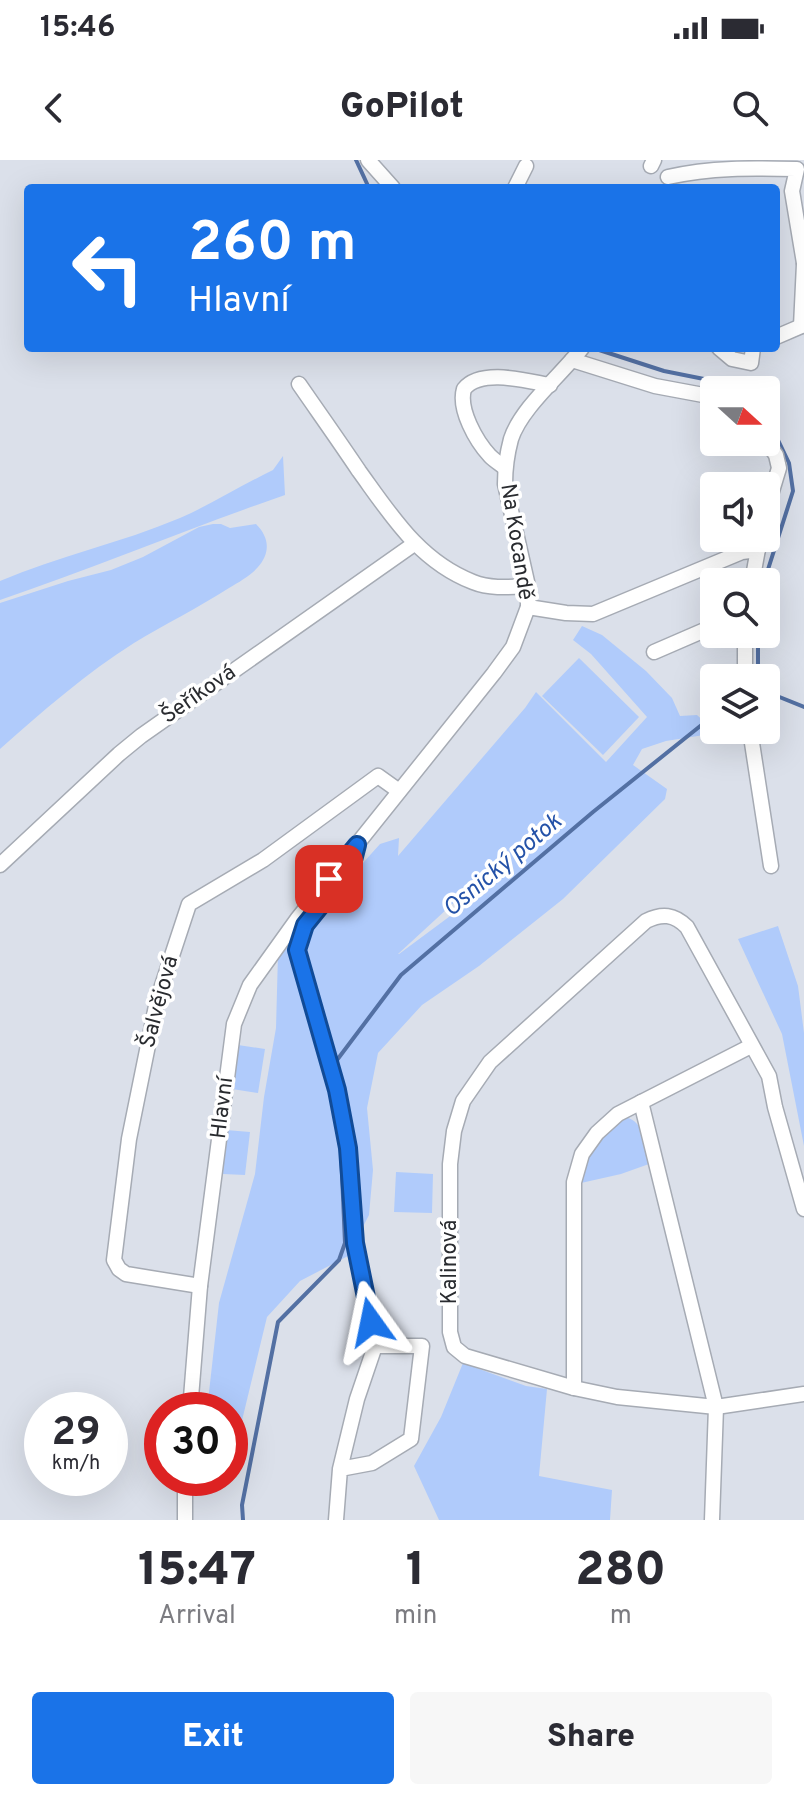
<!DOCTYPE html>
<html lang="en">
<head>
<meta charset="utf-8">
<style>
	body { margin:0; font-family:Overpass,sans-serif; background:#f7f7f7; color:#2b2b33; height:100vh; display:flex; flex-direction:column; font-size:30px; white-space:nowrap }
	* { box-sizing:border-box; margin:0 }
	p { font-size:26px; color:#7c7c81 }
	.icon { flex:none; width:44px; height:44px; fill:none; stroke:currentColor; stroke-width:2; stroke-linecap:round; stroke-linejoin:round }
	.map { position:relative; height:1360px; overflow:hidden }
	.details { display:flex; flex-direction:column; background:#fff; flex:1 }
	.details>* { flex:none }
	.hud { position:absolute; left:24px; top:24px; width:756px; height:168px; border-radius:8px; box-shadow:0 8px 32px #0002; background:#1a73e8; color:#fff; overflow:hidden }
	.needle { width:52px; rotate:111deg }
	.buttons { position:absolute; left:700px; top:216px; display:grid; gap:16px }
	.buttons a { display:grid; place-items:center; width:80px; height:80px; border-radius:8px; background:#fff; box-shadow:0 8px 32px #0002; font-size:40px }
	.speed { position:absolute; left:24px; top:1232px; display:flex; gap:16px; font-size:40px; font-weight:700; text-align:center }
	.speed>* { display:grid; place-content:center; width:104px; height:104px; border-radius:50%; background:#fff; box-shadow:0 8px 32px #0002; line-height:1 }
	.speed small { font-size:20px; font-weight:400 }
	.speed .limit { border:12px solid #d22; background:#fff; color:#111 }
	.pin { position:absolute; display:grid; place-items:center; width:68px; height:68px; color:#fff; margin:-34px; border-radius:16px; box-shadow:0 4px 12px #0006 }
	.me { position:absolute; width:88px; margin:-44px; rotate:348deg; stroke-linejoin:round; filter:drop-shadow(0 0 6px #0008) }
	.turn { display:flex; align-items:center; gap:28px; height:168px; padding:0 32px; font-size:36px }
	.turn .icon { width:104px; height:104px; stroke-width:2.5 }
	.turn b { display:block; font-size:56px; line-height:68px }
	.eta { display:flex; justify-content:space-evenly; align-items:center; height:136px; text-align:center }
	.eta b { font-size:48px; font-weight:800; line-height:56px }
	.cta { display:flex; gap:16px; margin-top:auto; padding:16px 32px }
	.cta a { flex:1; height:92px; border-radius:8px; background:#1a73e8; color:#fff; font-size:32px; font-weight:800; line-height:92px; text-align:center }
	.cta a+a { background:#f7f7f7; color:#2b2b33 }
	.status { display:flex; justify-content:space-between; align-items:center; height:56px; padding:0 40px; background:#fff; direction:ltr }
	.status svg { height:22px; fill:currentColor }
	header { display:flex; justify-content:space-between; align-items:center; height:104px; padding:0 32px; background:#fff; font-size:36px; font-weight:800 }
	.map>svg:first-child { display:block }
	.green { fill:#b0cbfb; fill-rule:evenodd }
	.lines { fill:none; stroke-linecap:round; stroke-linejoin:round }
	.stream { stroke:#5370a3; stroke-width:4 }
	.minor-casing { stroke:#a6abb4; stroke-width:17 }
	.minor { stroke:#fff; stroke-width:14 }
	.route-casing { stroke:#114b97; stroke-width:20 }
	.route { stroke:#1a73e8; stroke-width:14 }
	.labels { text-anchor:middle; dominant-baseline:central; stroke-width:7; stroke-linejoin:round; paint-order:stroke }
	.street-label { font-size:22px; fill:#292b2f; stroke:#fff }
	.water-label { font-size:24px; font-style:italic; fill:#2452a8; stroke:#fff }
</style>
</head>
<body>
<div class="status"><b>15:46</b><svg viewBox="0 0 49 12"><path d="M0 12V9h3v3zM5 12V6h3v6zM10 12V3h3v9zM15 12V0h3v12zM26 1h20v11H26zM47 4h2v5h-2z"/></svg></div>
<header><svg class="icon" aria-label="back" viewBox="0 0 24 24"><path d="M15 5l-7 7 7 7"/></svg>GoPilot<svg class="icon" aria-label="search" viewBox="0 0 24 24"><circle cx="10" cy="10" r="6"/><path d="M15 15l6 6"/></svg></header>
<div class="map">
<svg width="804" height="1360" viewBox="0 0 804 1360">
	<rect width="100%" height="100%" fill="#dbe0ea"/>
	<g class="green">
		<path d="M283 296 285 335C190 368 96 407 0 440V421C58 396 121 383 180 358 212 344 242 325 273 310Z"/>
		<path d="M213 364H221L230 368 256 364C269 377 271 392 258 407 251 415 239 422 229 428 198 448 165 464 134 483 86 513 42 552 0 589V443L68 421 111 410 143 397 199 367Z"/>
		<path d="M582 466 602 475 646 511 672 538 680 556 697 555 712 569 704 575 666 581 642 589 633 605 667 629 665 639 563 739 479 806 422 845 378 893 367 948 373 1010 369 1055 348 1096 300 1121 267 1157 238 1277 230 1278V1250H207L219 1143 255 1014 264 937 276 868 278 794 319 752 380 684 399 678 398 696 525 548 536 532 606 602 647 557 591 494 573 480ZM496 722 399 794H398L460 737 476 726Z"/>
		<polygon points="579,498 639,557 603,595 542,536"/>
		<polygon points="778,766 798,826 804,873 804,986 782,874 738,779"/>
		<polygon points="238,885 265,889 258,933 232,929"/>
		<path d="M625 957C645 961 645 986 649 1004L621 1014 581 1023C588 988 600 980 625 957Z"/>
		<polygon points="226,970 250,972 245,1015 223,1014"/>
		<polygon points="396,1012 433,1014 432,1053 394,1052"/>
		<polygon points="463,1203 526,1226 547,1229 539,1316 612,1330 610,1360 439,1360 414,1306 441,1257"/>
	</g>
	<g class="lines">
		<g class="stream">
			<polyline points="356,0 369,28"/>
			<polyline points="593,188 664,211 729,224 737,230"/>
			<polyline points="764,422 793,331 789,303 766,255"/>
			<polyline points="758,474 758,511 760,518"/>
			<polyline points="766,529 772,534 804,547"/>
			<polyline points="334,904 401,815 593,652 714,555"/>
			<polyline points="243,1360 242,1345 278,1162 339,1100 345,1083 341,991 333,945"/>
		</g>
		<g class="minor-casing">
			<g id="minor">
				<polyline points="368,0 393,28"/>
				<polyline points="651,6 654,0"/>
				<path d="M668 17C711 7 753 8 797 9L792 31 804 103"/>
				<polyline points="515,28 526,6"/>
				<polyline points="801,166 804,104"/>
				<polyline points="776,177 804,165"/>
				<polyline points="719,188 732,199 751,203 753,188"/>
				<polyline points="572,200 655,226 714,237"/>
				<path d="M299 224C319 253 339 281 359 311 391 355 419 401 473 422 490 429 510 427 528 426"/>
				<polyline points="766,281 776,295 779,308 766,351"/>
				<path d="M505 308C500 304 494 300 490 296 476 281 458 249 464 229 481 208 527 221 550 225"/>
				<polyline points="752,422 760,378"/>
				<polyline points="528,447 566,453 593,454 742,392 758,390"/>
				<polyline points="745,474 745,518"/>
				<polyline points="654,492 714,466"/>
				<polyline points="750,570 771,706"/>
				<polyline points="356,690 351,708 305,765 297,790 337,930 348,988 355,1083 375,1186"/>
				<polyline points="0,705 119,594 141,576 414,384"/>
				<polyline points="641,942 716,1247 712,1360"/>
				<path d="M804 1049 775 947 769 916 687 767C674 754 662 753 646 761L490 902 463 941 454 971 450 1004V1172L454 1187 465 1196 574 1228 617 1237 716 1247 804 1234"/>
				<polyline points="200,1126 126,1114 119,1109 114,1100 129,979 157,841 189,744 263,700 378,616 399,631"/>
				<polyline points="574,1228 574,1022 582,994 597,973 618,954 751,886"/>
				<path d="M190 1250 200 1126 234 864 250 825 298 758 494 513 513 487 528 447V426L505 324C505 309 507 294 511 279 521 248 561 215 582 188"/>
				<polyline points="185,1318 185,1360"/>
				<polyline points="336,1360 340,1309 357,1239 375,1186 422,1186 411,1279 372,1303 340,1309"/>
			</g>
		</g>
		<use href="#minor" class="minor"/>
	</g>
	<g class="lines">
		<g class="route-casing">
			<polyline id="route" points="329,719 357,685 351,708 305,765 297,790 337,930 348,988 355,1083 371,1162"/>
		</g>
		<use href="#route" class="route"/>
	</g>
	<g class="labels">
		<g class="street-label">
			<text transform="translate(516 382) rotate(81)">Na Kocandě</text>
			<text transform="translate(199 535) rotate(-35)">Šeříková</text>
			<text transform="translate(160 842) rotate(-75)">Šalvějová</text>
			<text transform="translate(223 948) rotate(-83)">Hlavní</text>
			<text transform="translate(450 1102) rotate(-90)">Kalinová</text>
		</g>
		<g class="water-label">
			<text transform="translate(503 706) rotate(-40)">Osnický potok</text>
		</g>
	</g>
</svg>
<div class="buttons">
<a><svg class="needle" viewBox="-14 -14 28 28"><path d="M0-13l5 13h-10z" fill="#e53935"/><path d="M0 13l5-13h-10z" fill="#7c7c81"/></svg></a>
<a><svg class="icon" aria-label="sound" viewBox="0 0 24 24"><path d="M4 9h4l5-4v14l-5-4H4zM17 9q2 3 0 6"/></svg></a>
<a><svg class="icon" aria-label="search" viewBox="0 0 24 24"><circle cx="10" cy="10" r="6"/><path d="M15 15l6 6"/></svg></a>
<a><svg class="icon" aria-label="layers" viewBox="0 0 24 24"><path d="M12 4l9 5-9 5-9-5zM3 14l9 5 9-5"/></svg></a>
</div>
<div class="speed"><div>29<small>km/h</small></div><div class="limit">30</div></div>
<div class="pin" style="left:329px;top:719px;background:#d93025"><svg class="icon" aria-label="arrive" viewBox="0 0 24 24"><path d="M6 21V4h12l-3 4 3 4H6"/></svg></div>
<svg class="me" style="left:371px;top:1162px" viewBox="-20 -20 40 40"><path d="M0-17L14 15 0 8-14 15z" fill="#1a73e8" stroke="#fff" stroke-width="4"/></svg>
<div class="hud">
<div class="turn"><svg class="icon" aria-label="left" viewBox="0 0 24 24"><path d="M17 20v-9H6M10 6l-5 5 5 5"/></svg><div><b>260 m</b>Hlavní</div></div>
</div>
</div>
<section class="details">
<div class="eta">
<div><b>15:47</b><p>Arrival</p></div>
<div><b>1</b><p>min</p></div>
<div><b>280</b><p>m</p></div>
</div>
<div class="cta"><a>Exit</a><a>Share</a></div>
</section>
</body>
</html>
